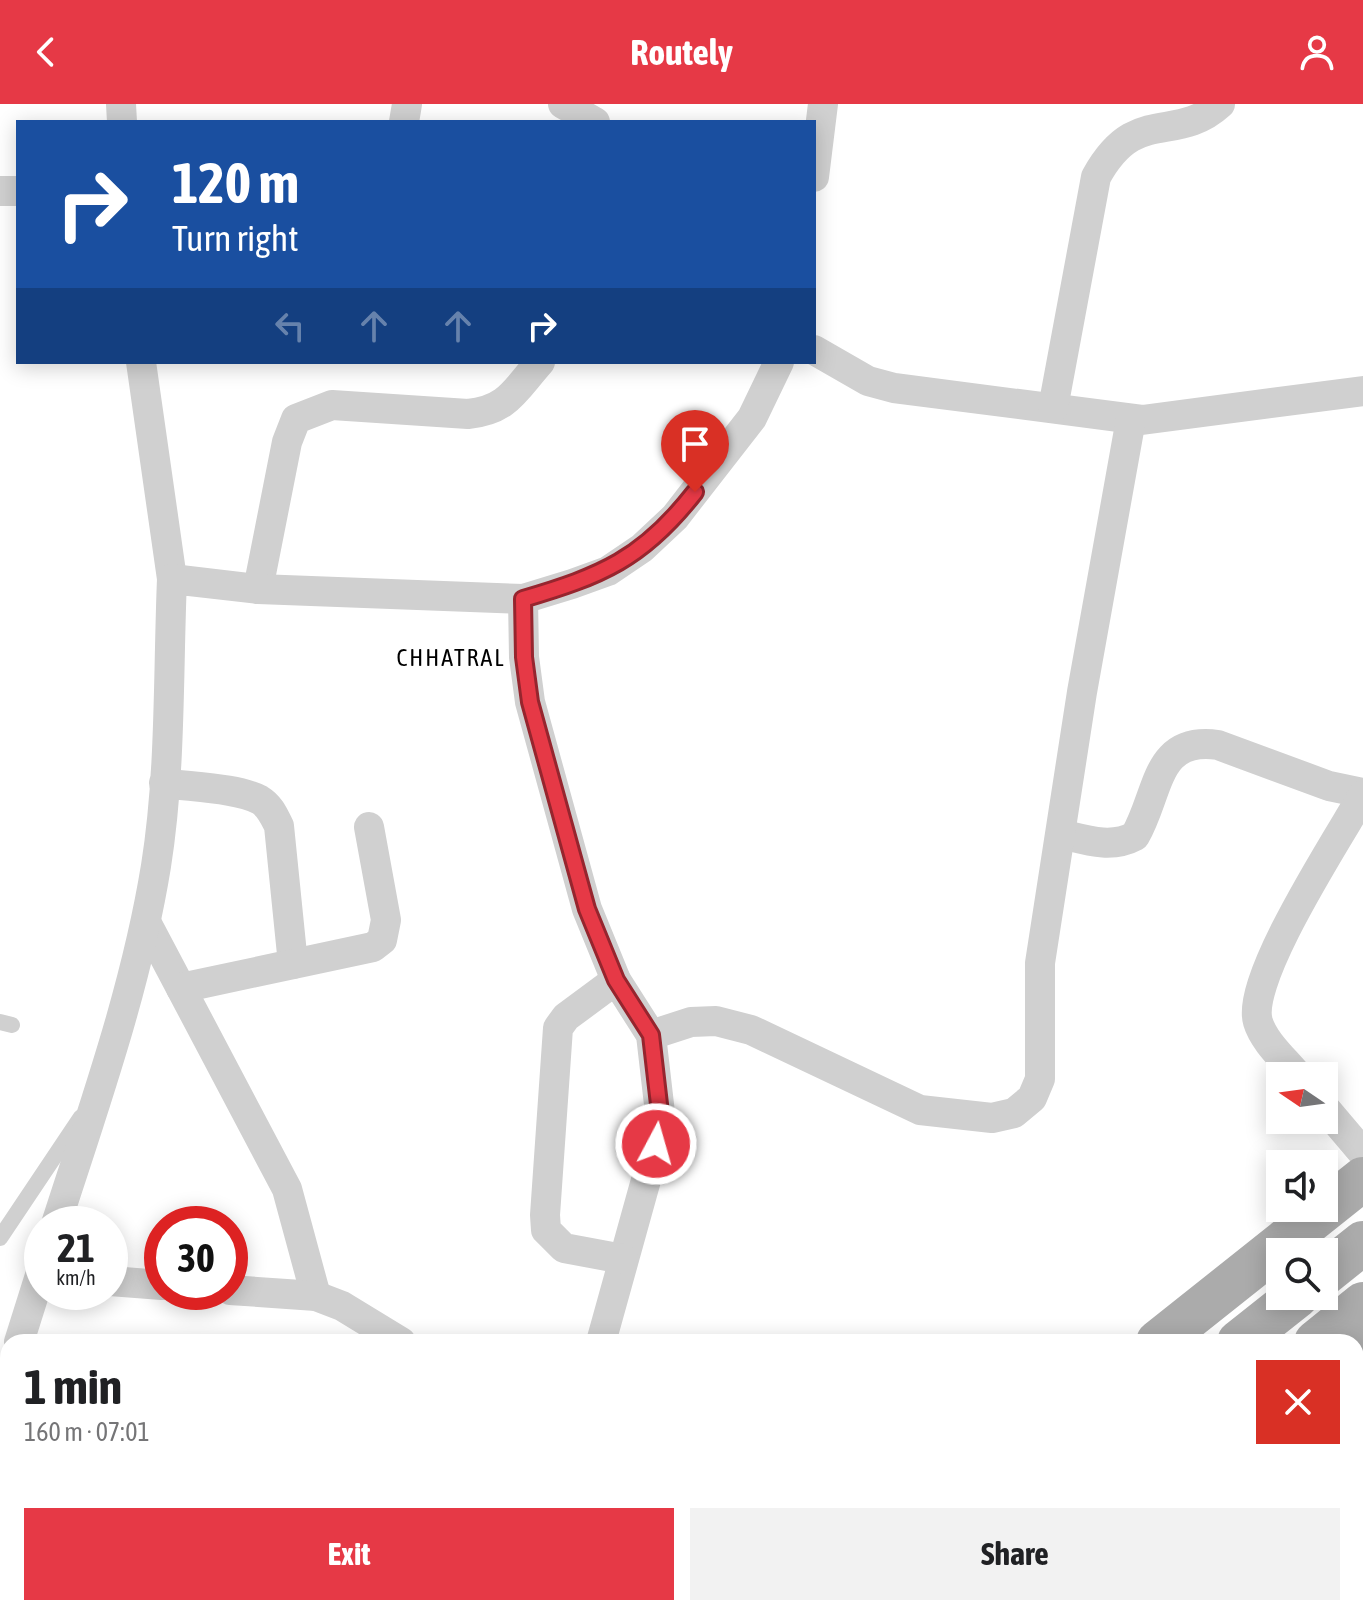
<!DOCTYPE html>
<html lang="en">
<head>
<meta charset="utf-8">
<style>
	body { margin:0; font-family:"Asap Condensed",sans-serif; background:#f2f2f2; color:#202124; height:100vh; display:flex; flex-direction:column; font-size:30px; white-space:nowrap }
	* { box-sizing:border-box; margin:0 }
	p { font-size:26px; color:#757577 }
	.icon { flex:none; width:44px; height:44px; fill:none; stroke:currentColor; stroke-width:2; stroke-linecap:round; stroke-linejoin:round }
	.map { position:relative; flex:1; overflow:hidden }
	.drawer { position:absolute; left:0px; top:1230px; width:1364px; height:282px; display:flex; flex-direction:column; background:#fff; border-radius:24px 24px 0 0; box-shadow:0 4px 20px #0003 }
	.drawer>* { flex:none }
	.hud { position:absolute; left:16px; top:16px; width:800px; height:244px; border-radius:0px; box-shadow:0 4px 20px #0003; background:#1a4fa0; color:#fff; overflow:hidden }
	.needle { width:52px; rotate:283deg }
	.buttons { position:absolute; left:1266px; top:958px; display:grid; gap:16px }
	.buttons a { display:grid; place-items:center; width:72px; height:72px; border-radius:0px; background:#fff; box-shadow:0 4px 20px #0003; font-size:40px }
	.speed { position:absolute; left:24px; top:1102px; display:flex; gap:16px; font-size:40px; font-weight:700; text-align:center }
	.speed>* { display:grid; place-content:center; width:104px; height:104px; border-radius:50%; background:#fff; box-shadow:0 4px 20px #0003; line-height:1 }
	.speed small { font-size:20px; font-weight:400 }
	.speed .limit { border:12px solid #d22; background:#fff; color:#111 }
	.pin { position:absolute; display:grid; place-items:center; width:68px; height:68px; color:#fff; margin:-82px -34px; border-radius:50% 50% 50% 0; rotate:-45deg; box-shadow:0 0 8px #0007 }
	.pin .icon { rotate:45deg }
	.me { position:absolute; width:88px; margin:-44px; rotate:6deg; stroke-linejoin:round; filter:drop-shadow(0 0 6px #0008) }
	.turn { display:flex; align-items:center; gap:28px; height:168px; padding:0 24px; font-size:36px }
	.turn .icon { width:104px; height:104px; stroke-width:2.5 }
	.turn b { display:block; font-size:56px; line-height:68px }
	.lanes { display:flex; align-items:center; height:76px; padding:0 24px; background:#0003; justify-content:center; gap:40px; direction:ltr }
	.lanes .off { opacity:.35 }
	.round { display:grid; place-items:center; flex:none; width:84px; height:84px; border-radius:0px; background:#f2f2f2 }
	.head { display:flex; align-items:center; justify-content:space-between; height:136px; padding:0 24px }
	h1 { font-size:48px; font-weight:700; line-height:60px }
	.cta { display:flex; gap:16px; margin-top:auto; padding:16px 24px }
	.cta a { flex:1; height:92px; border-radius:0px; background:#e63946; color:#fff; font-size:32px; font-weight:700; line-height:92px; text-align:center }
	.cta a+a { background:#f2f2f2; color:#202124 }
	header { display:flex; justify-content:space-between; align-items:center; height:104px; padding:0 24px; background:#e63946; color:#fff; font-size:36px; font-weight:700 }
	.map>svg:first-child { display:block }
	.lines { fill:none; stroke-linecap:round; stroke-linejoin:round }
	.service { stroke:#d0d0d0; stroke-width:16 }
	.minor { stroke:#d0d0d0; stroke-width:30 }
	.primary { stroke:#ababab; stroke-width:44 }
	.route-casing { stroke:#96252e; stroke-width:20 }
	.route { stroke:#e63946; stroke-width:14 }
	.labels { text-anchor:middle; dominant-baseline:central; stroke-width:8; stroke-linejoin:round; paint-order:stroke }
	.quarter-label { font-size:24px; letter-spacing:2px; fill:#000; stroke:#fff }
</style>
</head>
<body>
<header><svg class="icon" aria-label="back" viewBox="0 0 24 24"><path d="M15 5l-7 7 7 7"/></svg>Routely<svg class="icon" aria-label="person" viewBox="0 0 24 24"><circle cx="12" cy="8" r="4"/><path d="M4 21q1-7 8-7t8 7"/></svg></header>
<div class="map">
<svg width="1363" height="1511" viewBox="0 0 1363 1511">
	<rect width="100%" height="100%" fill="#fff"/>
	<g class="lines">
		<g class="service">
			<polyline points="0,918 12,921"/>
			<polyline points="0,1134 81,1013"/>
		</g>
		<g class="minor">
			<polyline points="121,0 122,18"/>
			<polyline points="563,0 595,18"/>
			<polyline points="404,18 407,0"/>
			<polyline points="814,73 823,0"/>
			<polyline points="0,87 18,87"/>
			<polyline points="814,246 868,277 894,284 1142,316 1363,287"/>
			<polyline points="141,258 172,475"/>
			<path d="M1053 304 1096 73C1136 0 1175 41 1220 0"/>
			<path d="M258 485 287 338 296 315 332 301 468 310C508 306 515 286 540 258"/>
			<polyline points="523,495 524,553 530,598 587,805 616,876 651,931 660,1009 656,1040 601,1238"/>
			<path d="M164 679C190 683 238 684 260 696 270 702 274 712 279 722L293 860"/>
			<path d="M1061 730C1086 736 1111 745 1135 732 1160 689 1154 632 1218 641L1329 682 1363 689"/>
			<polyline points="146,818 287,1085 316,1192"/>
			<polyline points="616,876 566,913 558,924 545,1111 546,1126 564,1144 623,1155"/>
			<polyline points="181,884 373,843 382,836 386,816 369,723"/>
			<polyline points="651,931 691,918 716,917 751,926 920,1006 992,1014 1014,1009 1032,994 1040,975 1040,859 1082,588 1131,315"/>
			<path d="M1298 972C1285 956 1264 938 1258 918 1245 876 1339 733 1363 691"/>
			<polyline points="1324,1003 1363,1049"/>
			<path d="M56 1120C94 1002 136 885 156 762 171 668 168 570 172 475L258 485 523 495 572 480 608 467 642 444 675 413 752 314 779 258"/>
			<polyline points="110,1177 162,1181"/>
			<polyline points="230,1186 316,1192 342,1202 401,1238"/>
			<polyline points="19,1238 42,1165"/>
			<polyline points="0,1305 8,1276"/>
			<polyline points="0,1435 8,1435"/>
			<polyline points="508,1511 511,1504"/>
		</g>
		<g class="primary">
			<polyline points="1324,1170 1363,1139"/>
			<polyline points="1158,1238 1363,1075"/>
			<polyline points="1239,1238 1297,1192"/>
			<polyline points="1316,1238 1363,1200"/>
			<polyline points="1356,1252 1363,1246"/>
			<polyline points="816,1511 825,1504"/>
			<polyline points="897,1511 906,1504"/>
			<polyline points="977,1511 986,1504"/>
			<polyline points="1026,1511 1035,1504"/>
		</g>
	</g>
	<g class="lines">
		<g class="route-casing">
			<path id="route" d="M656 1040 660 1009 651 931 616 876 587 805 530 598 524 553 523 495C601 472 643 455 695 388"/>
		</g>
		<use href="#route" class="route"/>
	</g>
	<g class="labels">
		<g class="quarter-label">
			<text x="451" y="553">CHHATRAL</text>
		</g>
	</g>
</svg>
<div class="buttons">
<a><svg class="needle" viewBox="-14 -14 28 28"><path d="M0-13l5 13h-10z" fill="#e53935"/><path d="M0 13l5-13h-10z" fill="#757577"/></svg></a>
<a><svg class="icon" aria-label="sound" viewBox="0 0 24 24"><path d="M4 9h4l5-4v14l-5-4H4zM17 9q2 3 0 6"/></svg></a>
<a><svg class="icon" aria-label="search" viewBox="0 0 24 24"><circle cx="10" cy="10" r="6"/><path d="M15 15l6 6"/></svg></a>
</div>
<div class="speed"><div>21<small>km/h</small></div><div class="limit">30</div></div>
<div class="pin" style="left:695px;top:388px;background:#d93025"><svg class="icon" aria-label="arrive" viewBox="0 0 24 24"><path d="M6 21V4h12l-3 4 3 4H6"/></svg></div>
<svg class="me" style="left:656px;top:1040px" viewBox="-20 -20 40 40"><circle r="17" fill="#e63946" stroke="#fff" stroke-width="3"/><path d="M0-11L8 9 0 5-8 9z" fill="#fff"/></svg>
<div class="hud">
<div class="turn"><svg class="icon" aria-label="right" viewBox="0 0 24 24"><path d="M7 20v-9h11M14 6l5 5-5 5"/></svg><div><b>120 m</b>Turn right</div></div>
<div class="lanes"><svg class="icon off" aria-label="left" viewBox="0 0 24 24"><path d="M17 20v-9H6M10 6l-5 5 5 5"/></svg><svg class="icon off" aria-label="ahead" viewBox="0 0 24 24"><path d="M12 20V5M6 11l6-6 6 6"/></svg><svg class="icon off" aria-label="ahead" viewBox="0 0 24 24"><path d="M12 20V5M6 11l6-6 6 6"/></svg><svg class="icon" aria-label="right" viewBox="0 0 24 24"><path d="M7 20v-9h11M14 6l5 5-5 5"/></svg></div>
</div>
<section class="drawer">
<div class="head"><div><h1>1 min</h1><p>160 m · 07:01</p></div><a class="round" style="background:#d93025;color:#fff"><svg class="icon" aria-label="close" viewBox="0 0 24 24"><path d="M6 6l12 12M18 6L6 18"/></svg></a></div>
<div class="cta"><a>Exit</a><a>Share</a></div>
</section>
</div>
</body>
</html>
